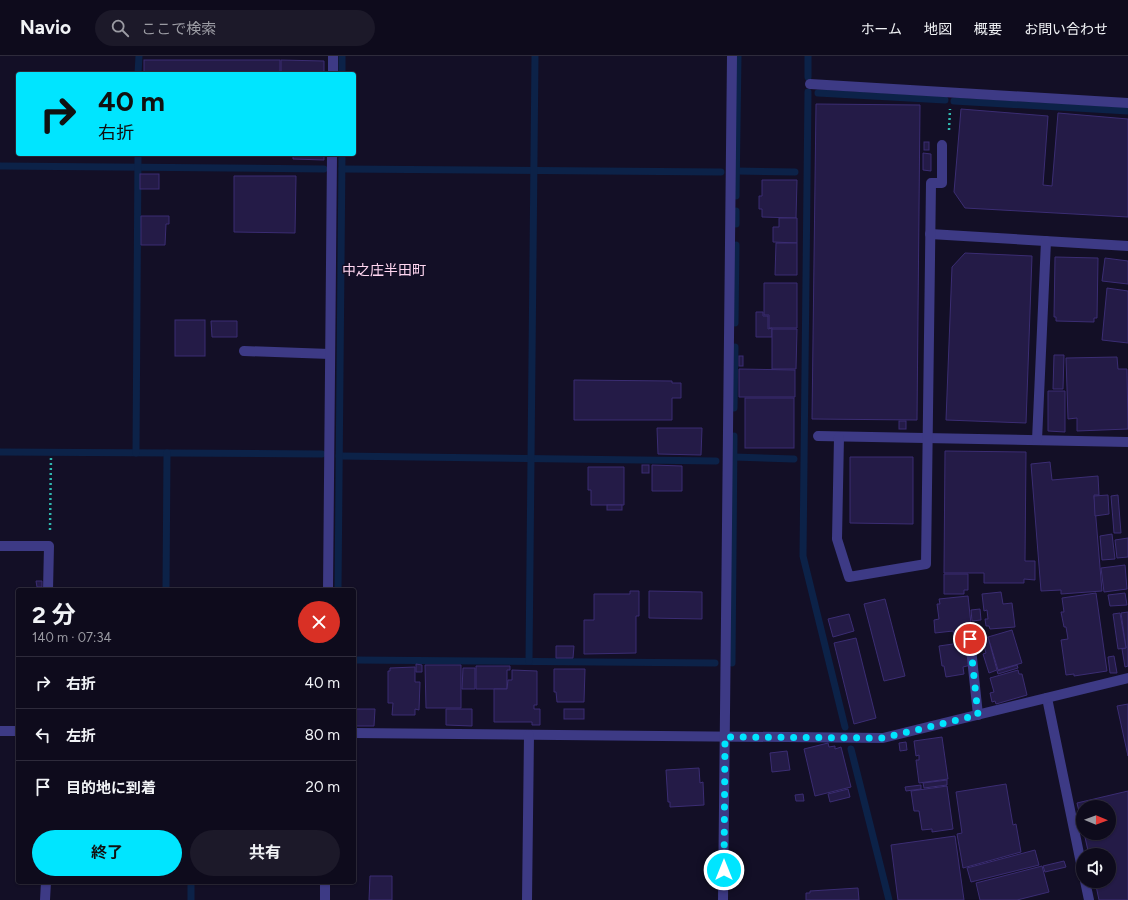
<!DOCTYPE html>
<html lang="ja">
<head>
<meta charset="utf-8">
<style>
	body { margin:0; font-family:Figtree,"Noto Sans JP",sans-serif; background:#1c1929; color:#f1f3f6; height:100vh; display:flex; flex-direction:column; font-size:15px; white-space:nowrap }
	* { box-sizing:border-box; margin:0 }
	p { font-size:13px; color:#9b9ba3 }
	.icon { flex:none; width:22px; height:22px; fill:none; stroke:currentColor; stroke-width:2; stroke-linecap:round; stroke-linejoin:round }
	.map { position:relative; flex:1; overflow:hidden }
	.panel { position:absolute; left:16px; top:532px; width:340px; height:296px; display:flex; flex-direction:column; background:#0e0b1c; border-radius:4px; box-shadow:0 1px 3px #0004,0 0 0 1px #2e2b3b }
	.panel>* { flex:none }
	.top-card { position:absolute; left:16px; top:16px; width:340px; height:84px; border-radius:4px; box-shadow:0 1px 3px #0004,0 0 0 1px #2e2b3b; background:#00e5ff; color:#111; overflow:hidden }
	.needle { width:26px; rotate:91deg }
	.controls { position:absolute; left:1076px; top:744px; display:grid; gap:8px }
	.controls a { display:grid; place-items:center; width:40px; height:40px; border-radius:50%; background:#0e0b1c; box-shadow:0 1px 3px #0004,0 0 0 1px #2e2b3b; font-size:20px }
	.pin { position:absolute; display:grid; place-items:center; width:34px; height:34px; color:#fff; margin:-17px; border:2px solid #fff; border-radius:50%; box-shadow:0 1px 4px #0007 }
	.me { position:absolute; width:44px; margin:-22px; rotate:0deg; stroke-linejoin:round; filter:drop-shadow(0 0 3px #0008) }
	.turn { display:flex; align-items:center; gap:14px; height:84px; padding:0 16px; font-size:18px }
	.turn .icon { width:52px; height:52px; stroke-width:2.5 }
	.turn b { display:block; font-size:28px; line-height:34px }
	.round { display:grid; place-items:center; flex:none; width:42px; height:42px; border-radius:21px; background:#1c1929 }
	.headline { display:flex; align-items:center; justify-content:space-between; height:68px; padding:0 16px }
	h1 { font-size:24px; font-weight:700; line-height:30px }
	.primary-button { display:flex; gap:8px; margin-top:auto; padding:8px 16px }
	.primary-button a { flex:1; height:46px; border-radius:24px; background:#00e5ff; color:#111; font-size:16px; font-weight:700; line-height:46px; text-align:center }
	.primary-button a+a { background:#1c1929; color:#f1f3f6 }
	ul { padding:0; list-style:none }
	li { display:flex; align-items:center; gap:12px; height:52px; padding:0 16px; border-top:1px solid #2e2b3b }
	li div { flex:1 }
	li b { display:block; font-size:15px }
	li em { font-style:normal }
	header { display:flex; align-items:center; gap:24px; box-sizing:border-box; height:56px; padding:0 20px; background:#0e0b1c; border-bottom:1px solid #2e2b3b }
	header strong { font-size:19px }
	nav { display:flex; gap:22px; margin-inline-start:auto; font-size:14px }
	.search { width:280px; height:36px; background:#1c1929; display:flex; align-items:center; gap:10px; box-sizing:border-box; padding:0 14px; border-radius:22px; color:#9b9ba3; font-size:15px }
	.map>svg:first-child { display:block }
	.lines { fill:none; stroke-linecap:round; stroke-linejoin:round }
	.stream { stroke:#0c2248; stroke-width:7 }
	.building { fill:#241b47; stroke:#3b2d73 }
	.path { stroke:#2fb8b0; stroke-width:2.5; stroke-dasharray:2 3; stroke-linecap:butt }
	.minor { stroke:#3d3a85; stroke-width:10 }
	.route { stroke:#00e5ff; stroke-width:7; stroke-dasharray:0 12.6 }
	.labels { text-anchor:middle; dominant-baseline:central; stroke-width:3; stroke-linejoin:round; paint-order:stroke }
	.quarter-label { font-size:14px; fill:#ffd6f0; stroke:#130f26 }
</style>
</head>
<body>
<header>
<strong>Navio</strong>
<div class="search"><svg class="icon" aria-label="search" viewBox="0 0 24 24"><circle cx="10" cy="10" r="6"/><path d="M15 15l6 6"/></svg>ここで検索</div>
<nav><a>ホーム</a><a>地図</a><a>概要</a><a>お問い合わせ</a></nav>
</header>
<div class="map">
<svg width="1128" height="844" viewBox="0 0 1128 844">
	<rect width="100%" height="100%" fill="#130f26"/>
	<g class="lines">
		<g class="stream">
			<polyline points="138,18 139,0"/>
			<polyline points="342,18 342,0"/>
			<polyline points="808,21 808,0"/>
			<polyline points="808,36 803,500 845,671"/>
			<polyline points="818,37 945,44"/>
			<polyline points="954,45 1128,55"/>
			<polyline points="0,110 324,113"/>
			<polyline points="342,113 721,116"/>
			<polyline points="736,115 795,116"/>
			<polyline points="736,140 738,0"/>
			<polyline points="736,168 736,155"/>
			<polyline points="735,267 736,189"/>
			<polyline points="734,352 735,291"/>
			<polyline points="0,396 322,398"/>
			<polyline points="136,397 138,98"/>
			<polyline points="339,400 716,405"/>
			<polyline points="734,401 794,403"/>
			<polyline points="166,534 167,397"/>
			<polyline points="338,534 342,98"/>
			<polyline points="354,604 715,607"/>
			<polyline points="529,605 535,0"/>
			<polyline points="732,607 734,380"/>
			<polyline points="851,693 889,844"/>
			<polyline points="191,844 191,826"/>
		</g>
	</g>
	<g class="building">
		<rect x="144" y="4" width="136" height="14"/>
		<polygon points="281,4 324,5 324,18 281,18"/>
		<polygon points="816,48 920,49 917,364 812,363"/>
		<polygon points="961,53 1048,60 1043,129 1052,130 1058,57 1128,63 1128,161 965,152 954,136"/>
		<rect x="924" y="86" width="5" height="8"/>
		<polygon points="923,97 931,98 931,115 923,114"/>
		<rect x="144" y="98" width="135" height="2"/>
		<polygon points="293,98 324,98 324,104 293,103"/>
		<rect x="140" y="118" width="19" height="15"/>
		<polygon points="234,120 296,120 295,177 234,176"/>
		<polygon points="762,124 797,124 796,162 762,161 762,153 759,153 759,140 762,140"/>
		<polygon points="141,160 169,160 169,168 166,168 165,189 141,189"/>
		<polygon points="779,162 797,162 797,187 773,186 773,171 779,171"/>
		<polygon points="776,187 797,187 797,219 775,219"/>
		<polygon points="965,197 1032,200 1026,367 946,364 952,211"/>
		<polygon points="1055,201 1098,202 1097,262 1094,262 1094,266 1056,265 1056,261 1054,261"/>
		<polygon points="1105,202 1128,205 1128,228 1102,225"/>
		<polygon points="764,227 797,227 797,272 769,272 769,259 764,259"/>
		<polygon points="1107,232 1128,235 1128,287 1102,284"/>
		<polygon points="756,256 763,256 763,260 768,260 768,273 772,272 772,281 756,281"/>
		<rect x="175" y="264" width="30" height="36"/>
		<polygon points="211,265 237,265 237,281 212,281"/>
		<polygon points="772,273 797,273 796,313 772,313"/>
		<polygon points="1054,299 1064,299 1063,333 1053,333"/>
		<rect x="739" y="300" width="4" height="10"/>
		<polygon points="1117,301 1118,313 1127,313 1128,373 1077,375 1077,362 1068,363 1066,302"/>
		<polygon points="739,313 795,314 795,341 739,341"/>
		<polygon points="574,324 672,325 672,327 681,327 681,342 672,342 672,364 574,364"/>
		<polygon points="1048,335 1065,335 1065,376 1048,375"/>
		<rect x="745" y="342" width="49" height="50"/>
		<rect x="899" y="365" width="7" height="8"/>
		<polygon points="657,372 702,372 701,399 658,398"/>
		<polygon points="945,395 1026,396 1025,505 1035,505 1035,524 1024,523 1024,527 984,527 984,517 944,517"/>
		<polygon points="850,401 913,401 913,468 850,467"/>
		<polygon points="1050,406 1052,424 1098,420 1099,439 1094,439 1102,535 1061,538 1061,534 1041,535 1031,408"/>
		<rect x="642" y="409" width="7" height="8"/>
		<polygon points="652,409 682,410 682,435 652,435"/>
		<polygon points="588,411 624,411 624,449 591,449 591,434 588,434"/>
		<polygon points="1108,439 1109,458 1095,460 1094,440"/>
		<polygon points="1118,439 1121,477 1114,477 1111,440"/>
		<rect x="607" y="449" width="15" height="5"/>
		<polygon points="1112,478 1115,503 1102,504 1100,480"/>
		<polygon points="1128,482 1128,501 1117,502 1115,484"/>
		<polygon points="1125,509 1127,533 1104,536 1101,512"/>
		<polygon points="944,518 968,518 968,534 964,534 964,538 944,538"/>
		<polygon points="36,525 42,525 42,531 37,531"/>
		<polygon points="630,535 639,535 639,560 636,560 636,597 584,598 584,564 594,564 594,538 630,538"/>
		<polygon points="649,535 702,536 702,563 649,562"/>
		<polygon points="1001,536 1003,548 1012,547 1015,571 990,573 989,570 986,570 985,563 988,563 987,554 984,555 982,538"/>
		<polygon points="1096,537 1107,615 1074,620 1074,618 1066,619 1061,584 1068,583 1066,571 1064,571 1061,556 1064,556 1062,542"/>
		<polygon points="1125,537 1127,549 1110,550 1108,539"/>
		<polygon points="968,540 971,568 967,569 968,579 954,580 953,575 935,577 934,564 939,563 937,548 940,548 939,543"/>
		<polygon points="885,543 905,620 884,625 864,548"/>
		<polygon points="980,553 981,564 972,565 971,554"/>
		<polygon points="1128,556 1128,610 1125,611 1122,593 1126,592 1121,557"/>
		<polygon points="1120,557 1126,592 1118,593 1113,558"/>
		<polygon points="849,558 854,575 833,581 828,563"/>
		<polygon points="1012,574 1022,607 998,614 988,581"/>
		<polygon points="988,581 997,614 989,617 983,598 986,597 982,583"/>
		<polygon points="856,582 876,662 854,668 834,587"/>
		<polygon points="967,586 971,609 963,611 964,618 946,621 944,610 942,610 939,590"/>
		<polygon points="556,590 574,590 573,602 556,602"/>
		<polygon points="1114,600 1117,617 1110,617 1108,601"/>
		<polygon points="416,608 422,609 422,616 416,616"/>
		<polygon points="425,609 461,609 461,652 426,652"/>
		<polygon points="1017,609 1018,612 998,618 997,615"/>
		<polygon points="476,610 510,610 510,614 507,614 507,633 476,633"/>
		<polygon points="415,611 415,626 420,626 419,654 415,653 415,659 392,659 393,647 388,647 388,615 390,615 390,612"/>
		<polygon points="463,612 475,612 475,633 462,633"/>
		<polygon points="554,613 585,613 584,646 557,646 556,636 554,636"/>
		<polygon points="512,614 537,615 537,649 534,649 534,653 540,653 540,669 532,669 532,666 494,666 494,633 507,633 508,624 512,624"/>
		<polygon points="1018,614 1019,618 1022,618 1027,639 996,648 995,645 992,646 990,637 994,636 990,622"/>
		<polygon points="1128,648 1128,700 1117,650"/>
		<polygon points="356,653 375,653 374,670 355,670"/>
		<polygon points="446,653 472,653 472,670 446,669"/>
		<rect x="564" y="653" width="20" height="10"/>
		<polygon points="942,681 948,723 919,727 916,704 919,704 919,699 916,700 914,685"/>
		<polygon points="906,686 907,694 900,695 899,687"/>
		<polygon points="828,687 829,691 835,690 835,693 841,691 851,731 815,740 804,693"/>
		<polygon points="787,695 790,714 772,716 770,697"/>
		<polygon points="699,712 700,727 703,726 704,749 670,751 670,746 668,746 666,714"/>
		<polygon points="947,724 947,729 924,732 923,727"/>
		<polygon points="1006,728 1013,769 1016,768 1021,796 963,812 957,778 962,777 956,736"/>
		<polygon points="921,729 921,733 906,735 905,731"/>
		<polygon points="947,730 953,773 932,776 932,773 922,774 919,755 914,755 911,735"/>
		<polygon points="848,733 850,741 830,746 828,738"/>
		<polygon points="1128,735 1128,844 1099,844 1095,825 1109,825 1109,799 1089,799 1084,777 1109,777 1109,751 1083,751 1083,772 1077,747"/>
		<polygon points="803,738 804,745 796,745 795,739"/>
		<polygon points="955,780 964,844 898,844 891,789"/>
		<polygon points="1035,794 1039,809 971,826 967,812"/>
		<polygon points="1064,805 1066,811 1045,816 1043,810"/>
		<polygon points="1042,810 1049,836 1017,844 980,844 976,827"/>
		<polygon points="370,820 392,820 392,844 369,844"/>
		<polygon points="858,832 859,844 806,844 806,837 810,837 810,835"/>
	</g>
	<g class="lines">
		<g class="path">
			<polyline points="949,74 950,53"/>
			<polyline points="50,474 51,400"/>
		</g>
		<g class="minor">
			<polyline points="333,18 333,0"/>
			<polyline points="810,28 1128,47"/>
			<polyline points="930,178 1128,190"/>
			<polyline points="244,295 330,298"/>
			<polyline points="818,380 1128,386"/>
			<polyline points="839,381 837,483 849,521 926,508 931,127 942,127 942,89"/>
			<polyline points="1037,384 1046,185"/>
			<polyline points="0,490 49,490 48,534"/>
			<polyline points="328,534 332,98"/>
			<polyline points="970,583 978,659"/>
			<polyline points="1047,642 1083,817"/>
			<polyline points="0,675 18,675"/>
			<polyline points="354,677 883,682 1128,622"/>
			<polyline points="1085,825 1089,844"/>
			<polyline points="45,844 46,826"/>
			<polyline points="325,844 325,826"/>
			<polyline points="527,844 529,679"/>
			<polyline points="723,844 732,0"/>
		</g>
	</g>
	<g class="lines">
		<polyline class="route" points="724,814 725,681 883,682 978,659 970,583"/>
	</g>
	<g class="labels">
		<g class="quarter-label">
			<text x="384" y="214">中之庄半田町</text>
		</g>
	</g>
</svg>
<div class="controls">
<a><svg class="needle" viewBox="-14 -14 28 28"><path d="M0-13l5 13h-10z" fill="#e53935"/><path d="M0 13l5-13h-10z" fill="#9b9ba3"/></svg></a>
<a><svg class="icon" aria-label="sound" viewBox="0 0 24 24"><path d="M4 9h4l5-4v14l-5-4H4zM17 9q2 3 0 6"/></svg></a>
</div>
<div class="pin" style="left:970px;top:583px;background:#d93025"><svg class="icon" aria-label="arrive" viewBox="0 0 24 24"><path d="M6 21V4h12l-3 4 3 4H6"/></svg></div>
<svg class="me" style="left:724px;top:814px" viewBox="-20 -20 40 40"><circle r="17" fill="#00e5ff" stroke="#fff" stroke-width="3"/><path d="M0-11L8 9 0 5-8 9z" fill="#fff"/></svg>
<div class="top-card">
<div class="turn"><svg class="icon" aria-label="right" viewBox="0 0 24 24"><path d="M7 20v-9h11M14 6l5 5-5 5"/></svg><div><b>40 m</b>右折</div></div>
</div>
<section class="panel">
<div class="headline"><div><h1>2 分</h1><p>140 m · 07:34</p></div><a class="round" style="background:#d93025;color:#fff"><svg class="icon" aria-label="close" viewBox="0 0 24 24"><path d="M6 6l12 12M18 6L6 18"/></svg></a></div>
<ul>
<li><svg class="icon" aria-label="right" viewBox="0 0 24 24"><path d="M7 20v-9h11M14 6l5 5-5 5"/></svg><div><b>右折</b></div><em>40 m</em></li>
<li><svg class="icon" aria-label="left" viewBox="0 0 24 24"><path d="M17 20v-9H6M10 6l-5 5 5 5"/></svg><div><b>左折</b></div><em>80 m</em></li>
<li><svg class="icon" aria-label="arrive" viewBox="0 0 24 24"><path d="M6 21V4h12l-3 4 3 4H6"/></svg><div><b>目的地に到着</b></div><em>20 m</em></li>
</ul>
<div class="primary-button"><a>終了</a><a>共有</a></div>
</section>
</div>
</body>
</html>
